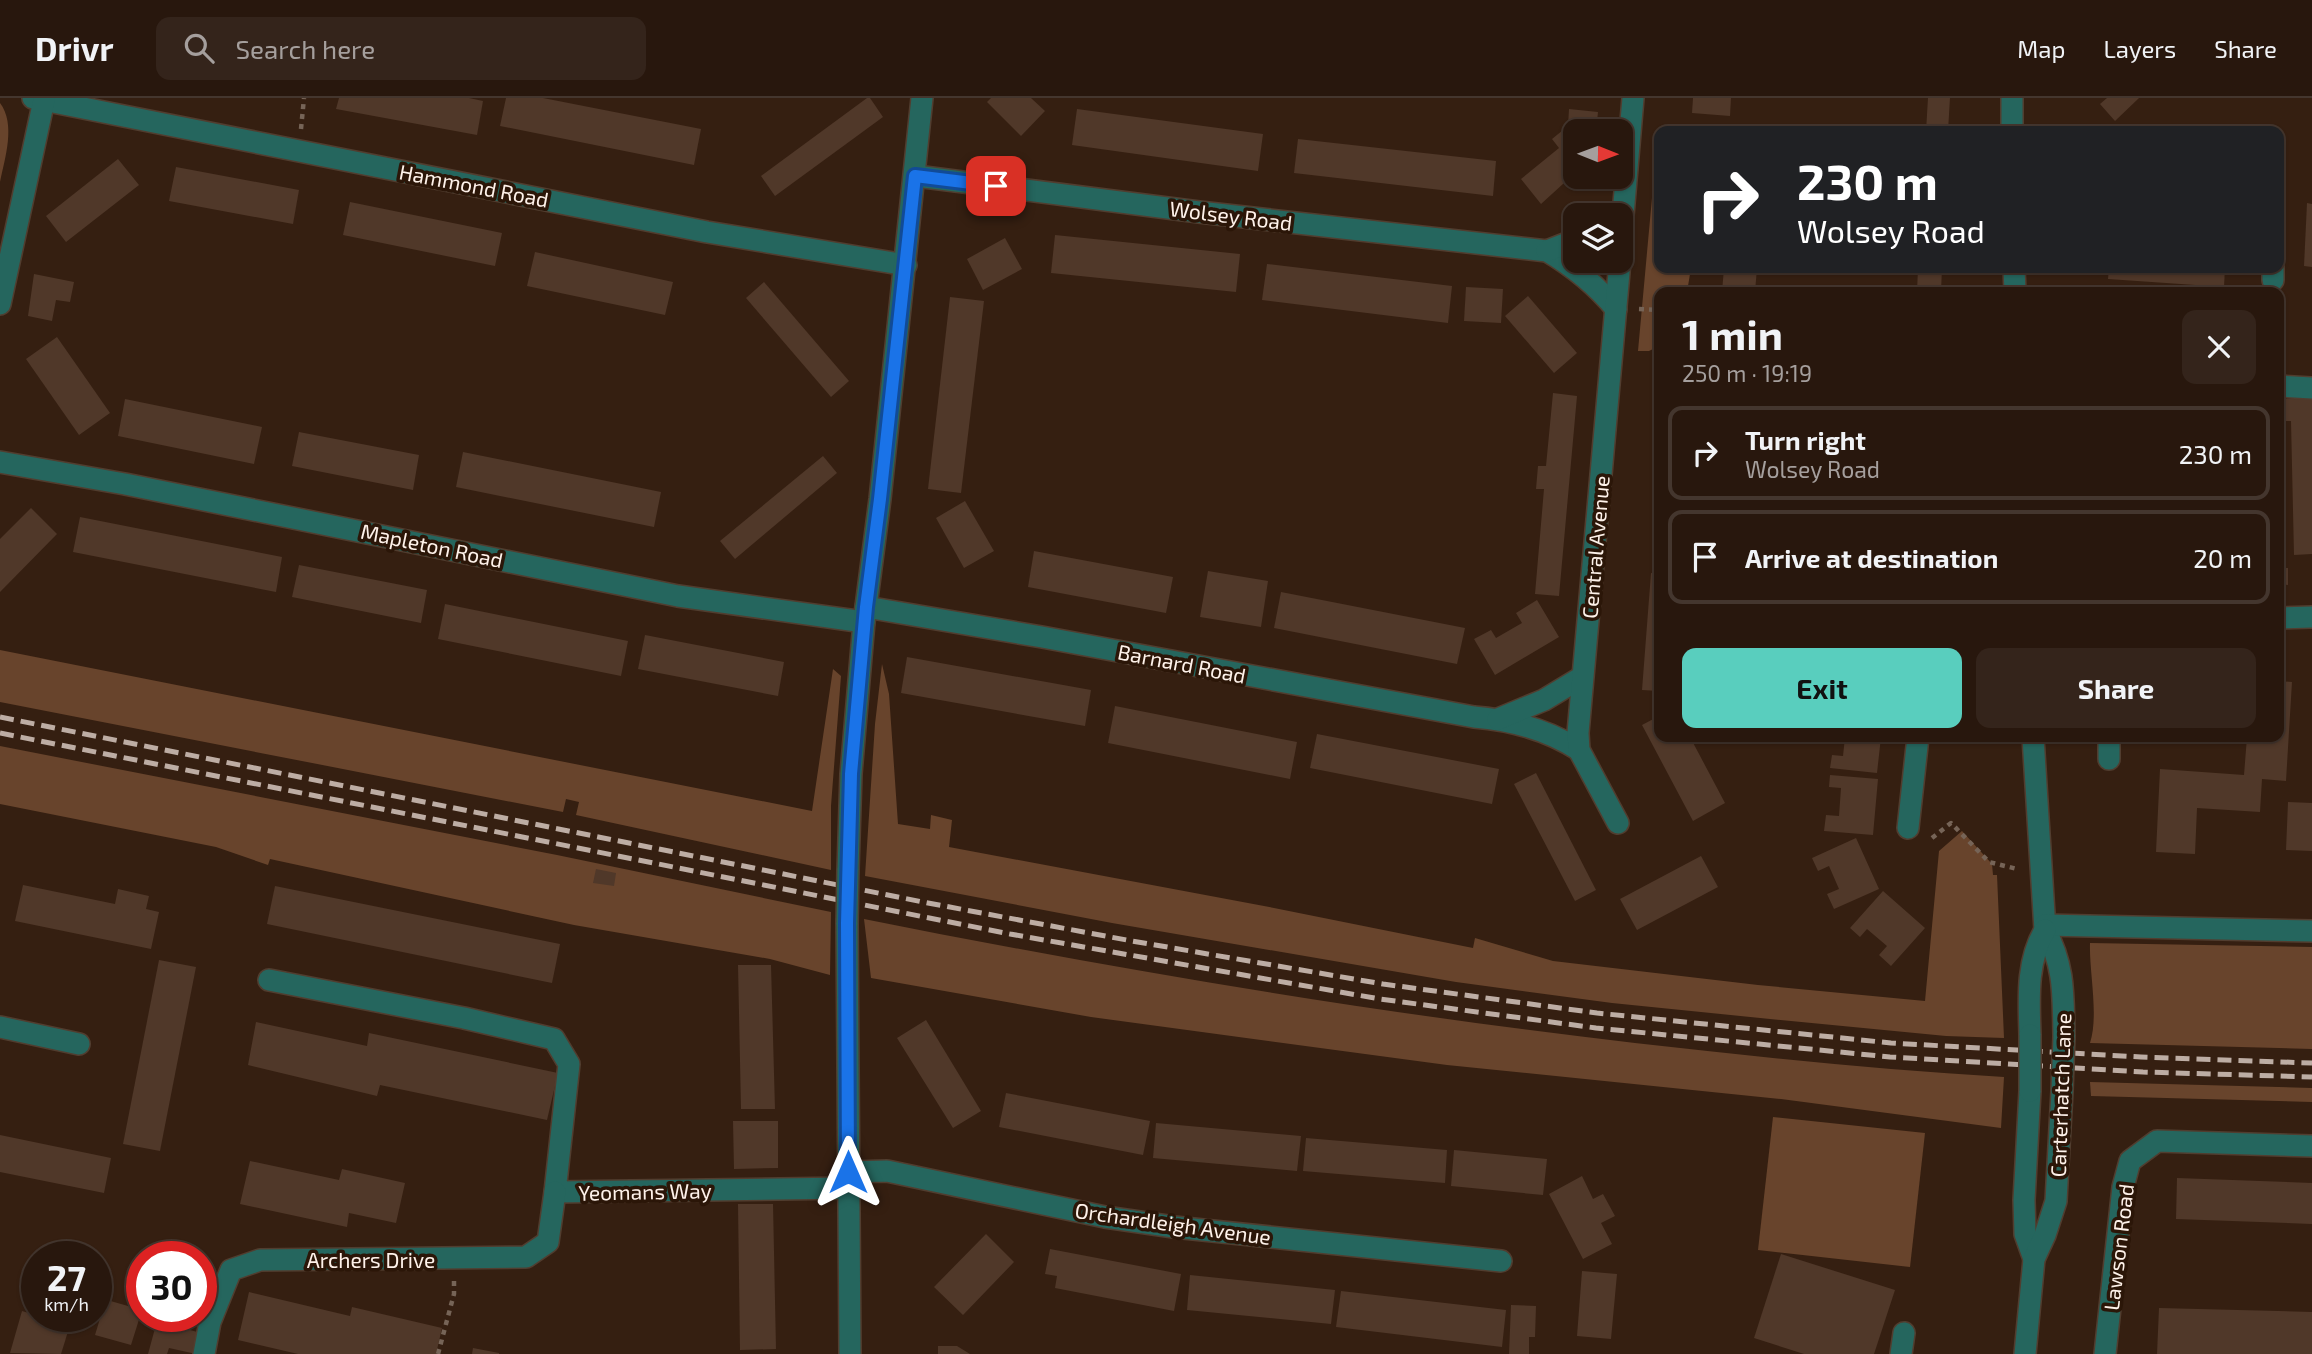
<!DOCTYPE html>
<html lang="en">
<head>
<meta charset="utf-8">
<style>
	body { margin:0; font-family:"Exo 2",sans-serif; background:#34241b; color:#f1f3f6; height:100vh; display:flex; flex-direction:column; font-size:26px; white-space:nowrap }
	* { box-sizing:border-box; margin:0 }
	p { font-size:23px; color:#a59f9d }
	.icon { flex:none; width:38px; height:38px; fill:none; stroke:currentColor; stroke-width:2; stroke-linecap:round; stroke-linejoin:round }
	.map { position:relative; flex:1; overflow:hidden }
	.panel { position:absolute; left:1654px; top:189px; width:630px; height:455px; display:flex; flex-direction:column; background:#28170d; border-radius:14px; box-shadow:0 2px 5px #0004,0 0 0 2px #44362e }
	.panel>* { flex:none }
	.top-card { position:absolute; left:1654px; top:28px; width:630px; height:147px; border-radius:14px; box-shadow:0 2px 5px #0004,0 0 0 2px #44362e; background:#202124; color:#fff; overflow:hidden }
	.needle { width:46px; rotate:91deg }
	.fabs { position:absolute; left:1563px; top:21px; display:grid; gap:14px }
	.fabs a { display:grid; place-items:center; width:70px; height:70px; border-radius:14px; background:#28170d; box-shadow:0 2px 5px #0004,0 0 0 2px #44362e; font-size:35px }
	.speed { position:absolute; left:21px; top:1143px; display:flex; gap:14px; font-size:35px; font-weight:700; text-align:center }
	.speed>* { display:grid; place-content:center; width:91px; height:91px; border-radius:50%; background:#28170d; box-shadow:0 2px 5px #0004,0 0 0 2px #44362e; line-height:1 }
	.speed small { font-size:18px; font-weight:400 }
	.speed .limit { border:10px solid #d22; background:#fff; color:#111 }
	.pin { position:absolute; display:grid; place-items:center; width:60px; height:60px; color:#fff; margin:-30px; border-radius:14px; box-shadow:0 4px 10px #0006 }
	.me { position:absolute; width:77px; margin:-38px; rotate:0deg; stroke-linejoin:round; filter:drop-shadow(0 0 5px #0008) }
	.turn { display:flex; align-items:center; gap:24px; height:147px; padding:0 28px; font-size:32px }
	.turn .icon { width:91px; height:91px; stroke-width:2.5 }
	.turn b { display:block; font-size:49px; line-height:60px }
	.round { display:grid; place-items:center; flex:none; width:74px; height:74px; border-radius:14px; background:#34241b }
	.summary { display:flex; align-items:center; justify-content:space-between; height:119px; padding:0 28px }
	h1 { font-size:42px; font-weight:700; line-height:52px }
	.cta { display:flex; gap:14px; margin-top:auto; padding:14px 28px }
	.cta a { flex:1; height:80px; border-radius:14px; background:#59cebe; color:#111; font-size:28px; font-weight:700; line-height:80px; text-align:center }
	.cta a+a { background:#34241b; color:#f1f3f6 }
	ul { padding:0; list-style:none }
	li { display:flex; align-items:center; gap:21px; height:94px; margin:0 14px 10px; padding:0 14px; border:4px solid #44362e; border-radius:14px }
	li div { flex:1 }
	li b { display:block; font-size:26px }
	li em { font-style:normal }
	header { display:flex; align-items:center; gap:42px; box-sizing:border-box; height:98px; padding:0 35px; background:#28170d; border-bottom:2px solid #44362e }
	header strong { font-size:33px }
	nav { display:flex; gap:38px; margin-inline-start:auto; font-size:24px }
	.search { width:490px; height:63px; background:#34241b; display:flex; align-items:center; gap:18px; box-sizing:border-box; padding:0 24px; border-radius:14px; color:#a59f9d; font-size:26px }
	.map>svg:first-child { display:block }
	.green { fill:#68442c }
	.building { fill:#503829 }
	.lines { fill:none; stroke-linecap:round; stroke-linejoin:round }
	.minor-casing { stroke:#513d2f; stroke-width:24 }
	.path { stroke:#766457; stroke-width:4.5; stroke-dasharray:5 5; stroke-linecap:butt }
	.minor { stroke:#25665e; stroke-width:21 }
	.rail { stroke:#bdada4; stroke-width:5; stroke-dasharray:14 7; stroke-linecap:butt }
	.minor-bridge-casing { stroke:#513d2f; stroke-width:24; stroke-linecap:butt }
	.minor-bridge { stroke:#25665e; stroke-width:21 }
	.route-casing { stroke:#114b97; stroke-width:18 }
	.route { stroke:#1a73e8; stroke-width:12 }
	.labels { text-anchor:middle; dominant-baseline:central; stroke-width:7; stroke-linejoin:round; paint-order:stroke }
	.street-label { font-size:21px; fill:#fef2ea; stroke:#2b1608 }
</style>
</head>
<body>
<header>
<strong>Drivr</strong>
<div class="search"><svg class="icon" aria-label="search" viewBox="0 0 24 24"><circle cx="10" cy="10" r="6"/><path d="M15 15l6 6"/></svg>Search here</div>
<nav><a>Map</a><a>Layers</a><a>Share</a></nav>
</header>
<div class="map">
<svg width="2312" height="1256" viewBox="0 0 2312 1256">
	<rect width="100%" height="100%" fill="#351f11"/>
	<g class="green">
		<path d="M0 5C16 26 5 60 0 84Z"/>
		<polygon points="1654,78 1659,80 1659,170 1691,170 1687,194 1659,194 1659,248 1649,253 1638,253"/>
		<polygon points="0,552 812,713 833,571 841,578 831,708 831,772 576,717 579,704 566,701 563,714 0,604"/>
		<polygon points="882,566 889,596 898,726 930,731 931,717 952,722 949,749 1274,810 1473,850 1475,840 1553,863 1758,887 1925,903 1939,753 1962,733 1992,766 1993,777 1997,777 2004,940 1946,938 1770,921 1612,905 1456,884 1112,825 865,778 875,626"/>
		<polygon points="0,648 557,757 831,814 830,877 770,861 574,827 270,761 268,767 216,749 0,706"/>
		<path d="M864 821C1119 872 1376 915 1635 945 1758 959 1881 972 2004 979L2001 1030 1781 1001 1447 967 1091 919 871 880Z"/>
		<path d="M2090 845 2312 849V951L2090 945C2099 917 2089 874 2090 845Z"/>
		<polygon points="2090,984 2312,990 2312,1004 2091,998"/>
		<polygon points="1773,1019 1925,1035 1910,1169 1758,1152"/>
	</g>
	<g class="building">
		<polygon points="339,0 469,0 483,3 477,37 336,11"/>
		<polygon points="506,0 543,0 701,31 694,67 500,28"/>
		<polygon points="867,0 870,0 883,19 775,98 761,78"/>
		<polygon points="991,0 1031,0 1045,13 1021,38 987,4"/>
		<polygon points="1693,0 1731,0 1730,18 1692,15"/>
		<polygon points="1928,0 1950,0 1948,33 1926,33"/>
		<polygon points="2107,0 2139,0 2115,23 2100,6"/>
		<polygon points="1077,11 1263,36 1258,73 1072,47"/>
		<polygon points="1569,11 1598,14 1596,33 1575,33 1575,75 1541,106 1521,81 1559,50 1552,41 1568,28"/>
		<polygon points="1298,41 1496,63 1493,98 1294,75"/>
		<polygon points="118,61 139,87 66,144 46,118"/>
		<polygon points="176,69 299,92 293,126 169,103"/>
		<polygon points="350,104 502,135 495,168 343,137"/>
		<polygon points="2307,105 2312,106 2312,169 2304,168"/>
		<polygon points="1055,137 1240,156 1236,194 1051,175"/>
		<polygon points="1005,140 1022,171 983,192 967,161"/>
		<polygon points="535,154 673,184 665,217 527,188"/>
		<polygon points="1267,166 1452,188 1448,225 1262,202"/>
		<polygon points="1724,170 1757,170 1755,194 1722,194"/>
		<polygon points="1918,170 1942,170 1941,194 1917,194"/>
		<polygon points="2109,170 2225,170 2224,189 2108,181"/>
		<polygon points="34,176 74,184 70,204 56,202 52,223 28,218"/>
		<polygon points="764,184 849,283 831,299 746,200"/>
		<polygon points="2118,188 2179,192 2179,194 2117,194"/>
		<polygon points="1466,189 1503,191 1501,225 1464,223"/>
		<polygon points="1528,198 1577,255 1554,275 1505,218"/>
		<polygon points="950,199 984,203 961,395 928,391"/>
		<polygon points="57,239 110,315 79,337 26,261"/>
		<polygon points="1553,295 1577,298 1559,498 1535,496 1544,391 1536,391 1538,368 1546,368"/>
		<polygon points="2312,300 2312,456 2294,457 2291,323 2278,323 2278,301"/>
		<polygon points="125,301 262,329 254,366 118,338"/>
		<polygon points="299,334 419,357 413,392 292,368"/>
		<polygon points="463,354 661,394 654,429 456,389"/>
		<polygon points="823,358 837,375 735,461 720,443"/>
		<rect x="2278" y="387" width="8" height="17"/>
		<polygon points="965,403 994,453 964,470 936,420"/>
		<polygon points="31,410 57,436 0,494 0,441"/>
		<polygon points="1657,411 1659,411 1659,437 1655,437"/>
		<polygon points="80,419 282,459 276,494 73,454"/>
		<polygon points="1034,453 1173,479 1166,515 1028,489"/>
		<polygon points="299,467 427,492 421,525 292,499"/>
		<polygon points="2278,470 2288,470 2288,487 2278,486"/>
		<polygon points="1208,473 1268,483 1261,529 1200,519"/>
		<polygon points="1651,475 1659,476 1659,593 1642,592"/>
		<polygon points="1281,494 1465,530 1457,566 1274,530"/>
		<polygon points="1537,502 1559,539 1495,577 1474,541 1491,532 1496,540 1522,525 1516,515"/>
		<polygon points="445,506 628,543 621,578 438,541"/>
		<polygon points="645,537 784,564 778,598 638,571"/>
		<polygon points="907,559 1091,592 1085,628 901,595"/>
		<polygon points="2278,583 2292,584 2286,683 2262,681 2260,714 2197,710 2195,756 2156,754 2160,671 2244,677 2247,639 2278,639"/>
		<polygon points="1115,608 1297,644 1290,681 1108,645"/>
		<polygon points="1659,618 1659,639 1690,639 1725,705 1693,723 1642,627"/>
		<polygon points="1317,636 1499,671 1492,706 1310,670"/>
		<polygon points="1845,639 1881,639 1877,675 1830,670 1832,657 1843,658"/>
		<polygon points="1536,675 1596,792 1575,803 1514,686"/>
		<polygon points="1830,677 1878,681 1873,737 1824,733 1826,717 1839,718 1841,690 1829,689"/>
		<polygon points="2288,704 2312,705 2312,753 2286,752"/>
		<polygon points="1856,740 1879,791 1834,811 1827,796 1839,791 1829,768 1818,773 1812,760"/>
		<polygon points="1701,758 1718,789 1637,832 1620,801"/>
		<polygon points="596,771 616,775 614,788 593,785"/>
		<polygon points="23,787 115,806 118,791 149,798 146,811 159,814 151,851 15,823"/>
		<polygon points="275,788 560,846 552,885 267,826"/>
		<polygon points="1883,793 1925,830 1891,868 1879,857 1887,848 1867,831 1860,839 1850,830"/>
		<polygon points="159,862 196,869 160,1053 123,1046"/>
		<polygon points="738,867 771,867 775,1011 741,1011"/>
		<polygon points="926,922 981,1013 953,1030 897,940"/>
		<polygon points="256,924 367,948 369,935 558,975 547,1022 380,987 377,998 248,967"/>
		<polygon points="1006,995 1150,1023 1143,1057 999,1029"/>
		<polygon points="733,1023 778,1023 778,1070 734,1071"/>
		<polygon points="1156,1025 1301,1038 1297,1073 1153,1060"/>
		<polygon points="0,1037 111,1060 104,1095 0,1074"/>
		<polygon points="1306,1040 1447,1052 1445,1085 1303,1073"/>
		<polygon points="1454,1052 1547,1061 1543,1097 1451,1088"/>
		<polygon points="250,1063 339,1082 342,1071 405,1085 396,1125 349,1115 347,1129 240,1106"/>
		<polygon points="1582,1078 1593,1101 1603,1096 1615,1118 1601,1125 1612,1146 1583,1161 1549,1096"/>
		<polygon points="2177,1080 2312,1085 2312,1126 2176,1121"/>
		<polygon points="738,1106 773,1106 776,1251 740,1252"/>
		<polygon points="986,1136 1014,1164 963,1217 934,1189"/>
		<polygon points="1050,1151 1181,1176 1174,1213 1055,1190 1057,1178 1045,1176"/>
		<polygon points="1781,1156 1895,1192 1874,1256 1804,1256 1754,1240"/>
		<polygon points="1582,1173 1617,1176 1611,1241 1577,1238"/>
		<polygon points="1190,1177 1335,1192 1331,1226 1187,1212"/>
		<polygon points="96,1183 112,1188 107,1202 142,1212 131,1247 95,1237 102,1214 96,1213"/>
		<polygon points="1341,1193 1506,1212 1502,1249 1336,1229"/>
		<polygon points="249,1194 350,1218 352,1209 442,1230 436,1256 298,1256 238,1242"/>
		<polygon points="1511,1207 1536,1208 1535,1239 1529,1239 1529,1256 1509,1256"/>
		<polygon points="2159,1210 2312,1214 2312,1256 2157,1256"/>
		<polygon points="22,1213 70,1227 61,1256 10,1255"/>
		<polygon points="157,1223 201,1235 196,1256 169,1250 167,1256 148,1256"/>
		<polygon points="938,1248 957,1248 970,1256 938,1256"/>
		<polygon points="473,1250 499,1255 499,1256 472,1256"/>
	</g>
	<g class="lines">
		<g class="minor-casing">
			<g id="minor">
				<polyline points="33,0 707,134 906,167"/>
				<polyline points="2012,33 2012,0"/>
				<path d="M916 78 1199 114 1547 153C1574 169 1596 187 1616 211"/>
				<polyline points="1620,152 1633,0"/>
				<polyline points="1547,153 1575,142"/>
				<polyline points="2014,170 2015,194"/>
				<polyline points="2273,170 2273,182"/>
				<polyline points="0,206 44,2"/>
				<polyline points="2278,288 2312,290"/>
				<polyline points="0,364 125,386 678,498 864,524"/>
				<path d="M866 509 1042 539 1474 619C1511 622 1548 632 1579 652"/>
				<polyline points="2278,520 2312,519"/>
				<polyline points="1498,621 1544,602 1582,579"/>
				<path d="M2033 639 2045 832C2065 868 2063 898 2064 938"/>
				<polyline points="2109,639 2109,661"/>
				<polyline points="1618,725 1579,652 1578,635 1620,163"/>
				<polyline points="1908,730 1918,639"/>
				<polyline points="848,772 851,676 864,524 880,401 922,0"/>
				<polyline points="847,825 850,1256"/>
				<polyline points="2045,827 2312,833"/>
				<polyline points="269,882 464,920 554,941 569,966 555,1094 848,1090"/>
				<polyline points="0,929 79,946"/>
				<path d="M2030 937C2029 901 2026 864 2045 832"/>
				<polyline points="2030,993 2024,1102 2025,1136 2034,1161"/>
				<polyline points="848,1074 887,1073 1105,1119 1174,1129 1501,1163"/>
				<polyline points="204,1256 210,1224 231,1172 260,1162 526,1159 548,1144 555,1094"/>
				<polyline points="1901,1256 1904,1235"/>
				<polyline points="2025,1256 2034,1161 2045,1137 2056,1103 2062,993"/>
				<polyline points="2105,1256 2123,1089 2130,1063 2157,1043 2312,1048"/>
			</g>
		</g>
		<g class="path">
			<polyline points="301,31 304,0"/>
			<polyline points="1639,211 1659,212"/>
			<polyline points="1932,740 1951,725 1989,764 2017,771"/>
			<polyline points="438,1256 454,1196 454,1182"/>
		</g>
		<use href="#minor" class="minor"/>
		<g class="rail">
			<polyline points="0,619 928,805 1132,843 1383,886 1597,915 1891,945 2141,959 2312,965"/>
			<polyline points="0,635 1010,836 1380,901 1596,930 1890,959 2143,974 2312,979"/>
		</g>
		<g class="minor-bridge-casing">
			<g id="minor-bridge">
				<polyline points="847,825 848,772"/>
				<polyline points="2030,993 2030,937"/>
				<polyline points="2062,993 2064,938"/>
			</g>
		</g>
		<use href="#minor-bridge" class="minor-bridge"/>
	</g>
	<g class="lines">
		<g class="route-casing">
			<polyline id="route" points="848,1074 847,825 851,676 866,509 880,401 915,78 996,88"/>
		</g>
		<use href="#route" class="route"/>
	</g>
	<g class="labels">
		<g class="street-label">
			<text transform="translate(474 87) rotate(11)">Hammond Road</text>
			<text transform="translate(1231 117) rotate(7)">Wolsey Road</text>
			<text transform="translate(432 447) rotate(12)">Mapleton Road</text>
			<text transform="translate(1595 449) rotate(-85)">Central Avenue</text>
			<text transform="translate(1182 565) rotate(11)">Barnard Road</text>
			<text transform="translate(2060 997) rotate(-88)">Carterhatch Lane</text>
			<text transform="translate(645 1093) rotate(-1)">Yeomans Way</text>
			<text transform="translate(1173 1125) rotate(8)">Orchardleigh Avenue</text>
			<text transform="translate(2118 1149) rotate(-83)">Lawson Road</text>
			<text x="371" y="1161">Archers Drive</text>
		</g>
	</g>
</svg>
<div class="fabs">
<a><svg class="needle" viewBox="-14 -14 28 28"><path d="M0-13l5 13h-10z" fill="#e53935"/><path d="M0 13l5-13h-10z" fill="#a59f9d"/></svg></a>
<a><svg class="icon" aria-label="layers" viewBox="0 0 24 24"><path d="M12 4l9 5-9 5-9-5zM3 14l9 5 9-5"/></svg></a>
</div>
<div class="speed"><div>27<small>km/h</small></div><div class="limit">30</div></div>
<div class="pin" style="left:996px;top:88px;background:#d93025"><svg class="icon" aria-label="arrive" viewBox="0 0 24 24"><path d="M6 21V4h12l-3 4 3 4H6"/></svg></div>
<svg class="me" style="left:848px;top:1074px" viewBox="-20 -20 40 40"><path d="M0-17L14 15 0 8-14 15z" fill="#1a73e8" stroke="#fff" stroke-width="4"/></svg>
<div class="top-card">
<div class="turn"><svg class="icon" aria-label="right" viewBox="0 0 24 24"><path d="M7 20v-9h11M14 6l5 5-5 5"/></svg><div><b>230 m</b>Wolsey Road</div></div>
</div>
<section class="panel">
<div class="summary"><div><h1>1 min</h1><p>250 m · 19:19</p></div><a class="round"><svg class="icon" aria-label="close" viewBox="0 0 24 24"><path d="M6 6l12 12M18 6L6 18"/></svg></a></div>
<ul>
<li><svg class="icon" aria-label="right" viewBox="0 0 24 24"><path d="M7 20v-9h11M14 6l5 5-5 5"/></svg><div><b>Turn right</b><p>Wolsey Road</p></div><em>230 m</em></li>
<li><svg class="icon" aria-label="arrive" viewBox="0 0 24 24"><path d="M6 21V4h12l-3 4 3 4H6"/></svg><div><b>Arrive at destination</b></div><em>20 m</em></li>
</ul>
<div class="cta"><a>Exit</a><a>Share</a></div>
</section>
</div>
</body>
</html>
